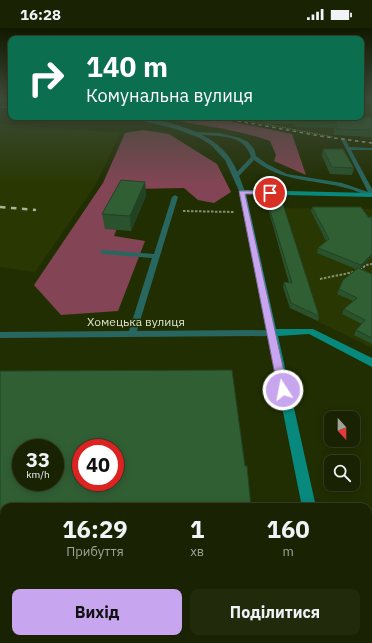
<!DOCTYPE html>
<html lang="uk">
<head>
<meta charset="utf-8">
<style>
	body { margin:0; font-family:"IBM Plex Sans",sans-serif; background:#222a0c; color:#f1f3f6; height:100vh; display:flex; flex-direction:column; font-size:15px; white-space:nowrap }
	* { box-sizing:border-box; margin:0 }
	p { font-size:13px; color:#9fa499 }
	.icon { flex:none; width:22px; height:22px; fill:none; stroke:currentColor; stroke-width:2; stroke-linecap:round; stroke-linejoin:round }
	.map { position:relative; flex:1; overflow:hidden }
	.side { position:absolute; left:0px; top:475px; width:372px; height:140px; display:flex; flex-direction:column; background:#192202; border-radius:12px 12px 0 0; box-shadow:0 2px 10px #0003,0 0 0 1px #373f24 }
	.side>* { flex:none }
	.guide { position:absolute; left:8px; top:8px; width:356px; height:84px; border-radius:8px; box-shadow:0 2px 10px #0003,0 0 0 1px #373f24; background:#0b6e4f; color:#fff; overflow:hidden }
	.needle { width:26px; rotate:159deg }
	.fabs { position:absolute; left:324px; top:383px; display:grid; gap:8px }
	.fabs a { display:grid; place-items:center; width:36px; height:36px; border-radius:8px; background:#192202; box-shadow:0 2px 10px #0003,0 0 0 1px #373f24; font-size:20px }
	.speed { position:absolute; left:12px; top:411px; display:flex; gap:8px; font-size:20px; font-weight:700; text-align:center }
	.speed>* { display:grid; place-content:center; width:52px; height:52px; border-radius:50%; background:#192202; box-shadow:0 2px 10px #0003,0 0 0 1px #373f24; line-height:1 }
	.speed small { font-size:10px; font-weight:400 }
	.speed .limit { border:6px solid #d22; background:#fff; color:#111 }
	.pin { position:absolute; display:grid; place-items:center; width:34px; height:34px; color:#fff; margin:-17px; border:2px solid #fff; border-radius:50%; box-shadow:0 1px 4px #0007 }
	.me { position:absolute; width:44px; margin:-22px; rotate:349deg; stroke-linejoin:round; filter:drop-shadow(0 0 3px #0008) }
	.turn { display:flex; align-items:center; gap:14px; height:84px; padding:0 12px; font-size:18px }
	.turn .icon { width:52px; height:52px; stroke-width:2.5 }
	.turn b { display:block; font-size:28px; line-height:34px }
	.eta { display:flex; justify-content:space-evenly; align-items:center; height:68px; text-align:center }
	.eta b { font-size:24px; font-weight:800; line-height:28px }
	.button { display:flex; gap:8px; margin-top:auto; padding:8px 12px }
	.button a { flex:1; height:46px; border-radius:8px; background:#c7a6ef; color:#111; font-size:16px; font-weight:800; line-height:46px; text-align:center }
	.button a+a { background:#222a0c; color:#f1f3f6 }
	.status { display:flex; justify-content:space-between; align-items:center; height:28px; padding:0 20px; background:#192202; direction:ltr }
	.status svg { height:11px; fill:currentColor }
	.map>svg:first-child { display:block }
	.built { fill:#293802 }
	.forest { fill:#834555 }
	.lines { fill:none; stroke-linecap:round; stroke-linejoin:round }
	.path-far1 { stroke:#869170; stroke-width:1; stroke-dasharray:1.5 1; stroke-linecap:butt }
	.path { stroke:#869170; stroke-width:2; stroke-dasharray:2.5 1.5; stroke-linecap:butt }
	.lane { fill:#286760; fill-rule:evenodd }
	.street { fill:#286760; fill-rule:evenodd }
	.secondary { fill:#07897e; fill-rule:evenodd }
	.rail-far1 { stroke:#a9b396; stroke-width:1.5; stroke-dasharray:3.5 3.5; stroke-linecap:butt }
	.rail { stroke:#a9b396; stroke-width:2.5; stroke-dasharray:5.5 5.5; stroke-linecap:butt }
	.wall { fill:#2a522d }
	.shaded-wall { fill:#224224 }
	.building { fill:#315f34; stroke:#224224; fill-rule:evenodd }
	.route { fill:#c7a6ef; stroke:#816c9b }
	.labels { text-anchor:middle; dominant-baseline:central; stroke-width:3; stroke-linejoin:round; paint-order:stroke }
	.street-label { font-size:12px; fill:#dce6ce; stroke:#212e02 }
</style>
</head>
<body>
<div class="status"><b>16:28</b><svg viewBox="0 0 49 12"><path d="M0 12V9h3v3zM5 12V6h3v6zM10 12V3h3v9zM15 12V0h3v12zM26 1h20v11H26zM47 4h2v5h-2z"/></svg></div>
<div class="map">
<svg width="372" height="615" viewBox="0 0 372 615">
	<rect width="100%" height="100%" fill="#212e02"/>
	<g class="built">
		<polygon points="361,71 372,71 372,112 362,110 348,89 361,89"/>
		<polygon points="227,89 347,89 360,108 326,107"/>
		<polygon points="0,96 120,105 96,156 35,244 0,239"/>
		<polygon points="268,180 372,181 372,320 290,280 283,259 290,259"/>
	</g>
	<g class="forest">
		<path d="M160 89H210L292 106 306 147 274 133 276 127 270 113C235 100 197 98 160 89Z"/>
		<polygon points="143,102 169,106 217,136 231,164 214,175 198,172 184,160 132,161 114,208 145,213 118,283 61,287 34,257 103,155 125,105"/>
	</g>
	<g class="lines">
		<polyline class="path-far1" points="228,89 333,109"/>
		<g class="path">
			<polyline points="183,183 234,184"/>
			<polyline points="360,242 366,237 372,236"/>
			<polyline points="320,251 354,244"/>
		</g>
		<g class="lane">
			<path d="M192 104 219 105 240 110 248 114 254 121 256 128 267 136 287 146 342 155 368 164 341 111 345 110 349 119 372 120V122H351L372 161V169C362 166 353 161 342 159 309 151 283 154 254 132L238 149H234V147L251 129C244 103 211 109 190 106Z"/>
			<polygon points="175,167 178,169 136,306 135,308 129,308 128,306 152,230 103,226 99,224 103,222 154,226 172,169"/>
		</g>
		<g class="street">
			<rect x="0" y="78" width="11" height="2"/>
			<path d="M127 89C157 89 206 101 226 125 236 137 240 150 245 164L240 165 225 132 211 117 200 110 176 101Z"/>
			<polygon points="272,302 277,305 272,308 0,310 0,304"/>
		</g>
		<g class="secondary">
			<polygon points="242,162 372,165 372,169 246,166 276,301 313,301 372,330 372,339 309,306 278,308 316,479 302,479 239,164"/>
			<polygon points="329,611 347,611 348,615 330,615"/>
		</g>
		<polyline class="rail-far1" points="217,89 320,108 372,115"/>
		<polyline class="rail" points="0,179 36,182"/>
	</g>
	<g class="wall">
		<polygon points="244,89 372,89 372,109 334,107 334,100 296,99 294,96 260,96 258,89"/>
		<polygon points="323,121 354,140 352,147 330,146 322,128"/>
		<polygon points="145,154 146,168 131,203 105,201 102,186"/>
		<polygon points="268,176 319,288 318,293 290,280 283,259 284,254 289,255 268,180"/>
		<polygon points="312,179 372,229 360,241 372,246 372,316 354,307 356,302 362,296 342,286 344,281 353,273 337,266 339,261 356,241 317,225 318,220 326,213 311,183"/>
		<polygon points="0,343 4,479 4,490 0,490"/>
		<polygon points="4,492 4,579 0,579 0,505"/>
	</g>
	<g class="shaded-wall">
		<polygon points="145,154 146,168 131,203 130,188"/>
		<polygon points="372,226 372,229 359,242 361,237"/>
	</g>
	<g class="building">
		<polygon points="261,89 372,89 372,102 336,101 336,94 297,93 295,90 261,90"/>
		<polygon points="323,121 343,121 354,140 332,139"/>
		<polygon points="121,152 145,154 130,188 102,186"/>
		<polygon points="268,176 283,176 319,288 291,275 284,254 292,255"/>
		<polygon points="312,179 361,179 369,190 372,188 372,226 361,237 318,220 329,211"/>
		<polygon points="358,240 372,246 372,310 356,302 365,292 344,281 357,270 339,261 343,252"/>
		<path d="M232 342 245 438H247L251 479H4V485H0V343ZM21 420H55V454H21ZM81 420H115V454H81Z"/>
		<polygon points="4,492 4,575 0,576 0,505"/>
	</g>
	<linearGradient id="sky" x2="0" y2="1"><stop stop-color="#121901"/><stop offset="0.45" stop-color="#3d4c39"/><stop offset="1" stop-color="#3d4c39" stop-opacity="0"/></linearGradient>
	<rect width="372" height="157" fill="url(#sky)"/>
	<polygon class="route" points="239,163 270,163 273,165 270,166 245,166 288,362 287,364 280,364 278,362"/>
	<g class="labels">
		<g class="street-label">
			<text x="136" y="293">Хомецька вулиця</text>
		</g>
	</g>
</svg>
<div class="fabs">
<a><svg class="needle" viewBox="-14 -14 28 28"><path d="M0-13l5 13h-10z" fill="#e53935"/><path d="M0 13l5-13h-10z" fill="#9fa499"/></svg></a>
<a><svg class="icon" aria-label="search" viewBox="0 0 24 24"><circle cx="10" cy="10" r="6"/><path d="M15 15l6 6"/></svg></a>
</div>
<div class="speed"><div>33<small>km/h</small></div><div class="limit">40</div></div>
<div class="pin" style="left:270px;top:165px;background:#d93025"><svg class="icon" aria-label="arrive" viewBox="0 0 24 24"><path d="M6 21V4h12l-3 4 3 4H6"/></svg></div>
<svg class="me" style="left:283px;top:362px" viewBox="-20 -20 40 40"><circle r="17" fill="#c7a6ef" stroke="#fff" stroke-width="3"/><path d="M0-11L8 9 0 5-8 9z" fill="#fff"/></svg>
<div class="guide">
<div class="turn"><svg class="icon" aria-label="right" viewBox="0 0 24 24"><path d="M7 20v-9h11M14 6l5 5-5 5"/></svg><div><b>140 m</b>Комунальна вулиця</div></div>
</div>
<section class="side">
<div class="eta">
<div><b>16:29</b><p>Прибуття</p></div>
<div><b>1</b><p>хв</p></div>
<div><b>160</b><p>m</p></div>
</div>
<div class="button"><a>Вихід</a><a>Поділитися</a></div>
</section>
</div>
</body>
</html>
